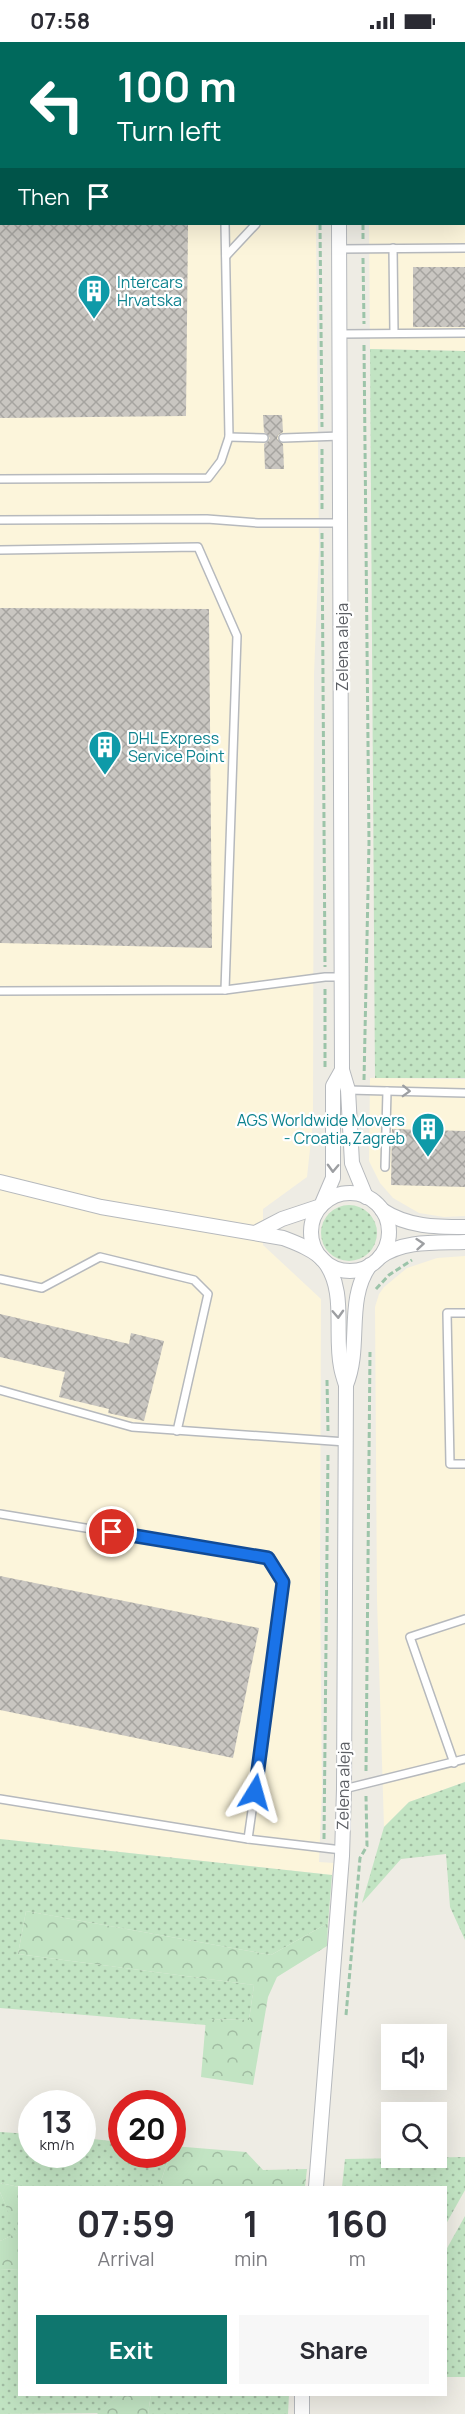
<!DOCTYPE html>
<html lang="en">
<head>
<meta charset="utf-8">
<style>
	body { margin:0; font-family:Manrope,sans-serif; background:#f7f7f7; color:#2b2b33; height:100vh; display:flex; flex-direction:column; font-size:22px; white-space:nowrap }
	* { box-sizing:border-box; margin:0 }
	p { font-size:20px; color:#7c7c81 }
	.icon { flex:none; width:33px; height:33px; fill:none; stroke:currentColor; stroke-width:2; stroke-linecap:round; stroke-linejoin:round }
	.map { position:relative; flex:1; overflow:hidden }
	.details { position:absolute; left:18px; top:2144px; width:429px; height:210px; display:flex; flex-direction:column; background:#fff; border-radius:0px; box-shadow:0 6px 24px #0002 }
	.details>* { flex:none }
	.hud { position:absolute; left:0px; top:0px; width:465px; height:183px; box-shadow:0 6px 24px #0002; background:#00695c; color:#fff; overflow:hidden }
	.tools { position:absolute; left:381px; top:1982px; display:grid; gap:12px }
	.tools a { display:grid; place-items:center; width:66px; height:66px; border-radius:0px; background:#fff; box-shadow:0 6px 24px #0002; font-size:30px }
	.speed { position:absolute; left:18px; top:2048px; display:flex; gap:12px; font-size:30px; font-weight:700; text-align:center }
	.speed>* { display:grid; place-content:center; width:78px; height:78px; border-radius:50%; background:#fff; box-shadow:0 6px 24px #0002; line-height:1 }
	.speed small { font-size:15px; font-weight:400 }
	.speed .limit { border:9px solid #d22; background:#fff; color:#111 }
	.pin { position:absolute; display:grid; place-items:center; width:51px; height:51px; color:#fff; margin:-26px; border:3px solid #fff; border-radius:50%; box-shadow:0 2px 6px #0007 }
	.me { position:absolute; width:66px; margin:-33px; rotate:8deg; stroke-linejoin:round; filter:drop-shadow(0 0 4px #0008) }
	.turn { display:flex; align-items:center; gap:21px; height:126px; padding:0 18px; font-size:27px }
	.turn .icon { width:78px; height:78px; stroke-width:2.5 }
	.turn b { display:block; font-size:42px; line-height:51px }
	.then { display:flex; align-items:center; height:57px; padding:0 18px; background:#0003; gap:12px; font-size:22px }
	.eta { display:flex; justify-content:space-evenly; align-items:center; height:102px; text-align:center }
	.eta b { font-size:36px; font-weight:700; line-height:42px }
	.cta { display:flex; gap:12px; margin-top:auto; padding:12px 18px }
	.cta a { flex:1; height:69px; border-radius:0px; background:#0f766e; color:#fff; font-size:24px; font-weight:700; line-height:69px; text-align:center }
	.cta a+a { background:#f7f7f7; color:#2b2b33 }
	.status { display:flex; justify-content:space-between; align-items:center; height:42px; padding:0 30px; background:#fff; direction:ltr }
	.status svg { height:16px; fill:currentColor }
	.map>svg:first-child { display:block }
	.commercial { fill:#fcf5db }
	.grass { fill:url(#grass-dots) }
	.forest { fill:url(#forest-crowns) }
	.building { fill:url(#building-cross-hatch) }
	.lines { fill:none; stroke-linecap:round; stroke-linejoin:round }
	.lane-casing { stroke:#b6b9bd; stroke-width:10 }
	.street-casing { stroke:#b6b9bd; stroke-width:16 }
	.path { stroke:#9cc4a9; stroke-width:3; stroke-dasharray:6 3; stroke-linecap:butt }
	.lane { stroke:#fff; stroke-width:7 }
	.street { stroke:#fff; stroke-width:14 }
	.oneway { stroke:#9d9fa2 }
	.route-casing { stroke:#114b97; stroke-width:15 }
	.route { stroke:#1a73e8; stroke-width:10 }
	.labels { text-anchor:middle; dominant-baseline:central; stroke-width:4.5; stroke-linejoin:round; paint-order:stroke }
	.culture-label { font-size:16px; fill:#0d838f; stroke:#fff; text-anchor:start }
	.street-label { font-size:16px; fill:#5c5f64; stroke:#fff }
</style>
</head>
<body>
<div class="status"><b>07:58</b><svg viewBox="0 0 49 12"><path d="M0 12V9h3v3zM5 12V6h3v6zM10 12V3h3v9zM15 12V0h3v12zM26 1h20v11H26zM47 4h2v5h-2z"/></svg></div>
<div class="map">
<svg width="465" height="2372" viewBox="0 0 465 2372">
	<defs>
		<pattern id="grass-dots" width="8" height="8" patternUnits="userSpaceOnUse" patternTransform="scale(1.5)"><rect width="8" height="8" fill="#c2e4c3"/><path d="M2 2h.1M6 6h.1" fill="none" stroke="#a1bca2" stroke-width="1.8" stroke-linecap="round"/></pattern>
		<pattern id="forest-crowns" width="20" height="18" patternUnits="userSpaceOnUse" patternTransform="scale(1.5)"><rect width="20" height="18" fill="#c2e4c3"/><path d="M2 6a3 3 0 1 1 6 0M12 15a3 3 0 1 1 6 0" fill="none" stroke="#a1bca2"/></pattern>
		<pattern id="building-cross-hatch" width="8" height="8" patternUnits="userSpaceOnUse" patternTransform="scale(1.5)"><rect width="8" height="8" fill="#c9c6c1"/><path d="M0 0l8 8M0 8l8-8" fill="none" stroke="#a6a4a0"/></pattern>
	</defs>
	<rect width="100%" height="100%" fill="#eeece4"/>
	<g class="commercial">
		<polygon points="0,0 314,0 2,2 2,182 316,182 319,507 314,632 313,1079 307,1135 263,1167 263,1203 321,1257 320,1538 322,1748 319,1820 334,1821 332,1833 0,1797"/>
		<polygon points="367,0 465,0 465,309 370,307 369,182 464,182 464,2"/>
		<polygon points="370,1036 465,1037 465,1174 444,1175 419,1171 393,1156 380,1141 369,1119"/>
		<polygon points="465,1214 465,1740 409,1760 384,1785 377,1558 375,1265 379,1252 384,1245 407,1226 437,1216"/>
	</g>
	<g class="grass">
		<polygon points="370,307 465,309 465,1036 375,1036"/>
		<circle cx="349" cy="1191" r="28"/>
		<polygon points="465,1740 465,1898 450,1865 446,1812 401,1817 362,1861 384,1785 409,1760"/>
		<polygon points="0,1797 332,1833 328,1881 271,1913 26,1869 18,1912 254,1943 249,1978 207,1977 206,1983 0,1966"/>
		<polygon points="0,2090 31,2092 32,2112 82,2112 83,2096 121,2100 122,2112 170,2112 159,2145 19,2145 0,2141"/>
		<polygon points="465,2115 465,2148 446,2182 446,2145 342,2145 345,2117"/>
		<polygon points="0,2150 18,2191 0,2199"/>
		<polygon points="465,2174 465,2335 446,2335 446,2208"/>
		<polygon points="0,2227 19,2228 20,2352 119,2352 99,2371 0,2372"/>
		<polygon points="151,2352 289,2352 288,2372 148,2372"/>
	</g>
	<g class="forest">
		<polygon points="26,1869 271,1913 328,1881 327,1904 277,1935 268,1955 253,2043 201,2035 206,1977 249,1978 254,1943 18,1912"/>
		<polygon points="173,2104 246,2110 263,2128 307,2127 305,2145 159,2145 170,2112 172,2112"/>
		<polygon points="0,2141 19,2145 19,2228 0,2227 0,2199 17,2191 0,2150"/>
		<polygon points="119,2352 151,2352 148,2372 97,2372"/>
	</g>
	<g class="building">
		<polygon points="0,182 188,182 186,374 0,376"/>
		<rect x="413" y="225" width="52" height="60"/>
		<polygon points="263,373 282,373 283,390 278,393 277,397 283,402 284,427 265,427 264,402 268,399 270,396 264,390"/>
		<polygon points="0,566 209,567 212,906 0,901"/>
		<polygon points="392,1087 465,1089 465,1145 391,1143"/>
		<polygon points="0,1272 129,1302 131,1291 164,1299 144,1379 108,1371 109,1367 59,1355 65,1330 0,1315"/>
		<polygon points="0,1534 259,1586 233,1716 0,1668"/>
	</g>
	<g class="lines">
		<g class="lane-casing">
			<g id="lane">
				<polyline points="221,0 221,2"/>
				<polyline points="278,0 278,2"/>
				<polyline points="393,206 394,291"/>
				<polyline points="339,207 465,206"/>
				<polyline points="226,214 256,182"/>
				<polyline points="340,292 465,291"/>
				<polyline points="229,395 264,396"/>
				<polyline points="283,396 341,394"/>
				<polyline points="0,437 208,436 221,419 229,395 225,182"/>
				<polyline points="0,478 207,477 258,481 341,481"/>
				<polyline points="0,508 198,505 237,594 225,948"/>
				<polyline points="0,949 225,948 325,935 342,935"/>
				<polyline points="348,1048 465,1051"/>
				<polyline points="385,1125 387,1049"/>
				<polyline points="0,1237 42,1246 100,1215 194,1238 208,1252 177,1389"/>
				<polyline points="465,1271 447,1271 450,1422 465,1422"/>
				<polyline points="0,1348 132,1385 346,1400"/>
				<polyline points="0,1472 268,1516 283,1540 281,1564 248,1797"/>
				<polyline points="454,1721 410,1595 465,1577"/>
				<polyline points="344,1747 465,1717"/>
				<polyline points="0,1757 248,1797 342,1808"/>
			</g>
		</g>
		<g class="street-casing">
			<g id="street">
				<polyline points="337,0 337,2"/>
				<polyline points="339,182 342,1028 348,1048 352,1121 366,1155"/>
				<path d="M0 1140 101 1165 283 1196C296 1201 315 1208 324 1219 347 1248 334 1291 341 1325 342 1331 344 1337 346 1343L344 1747 342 1814 316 2145"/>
				<circle cx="350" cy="1190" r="39"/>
				<path d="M382 1168C408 1185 435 1185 465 1185"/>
				<polyline points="257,1190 282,1177 321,1164 333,1136 333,1044 342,1028"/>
				<path d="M380 1215C404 1198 436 1201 465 1200"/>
				<path d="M346 1343C362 1304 345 1258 370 1223"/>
				<polyline points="302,2372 302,2352"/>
			</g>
		</g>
		<g class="path">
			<polyline points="319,0 319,2"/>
			<polyline points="363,0 363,2"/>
			<polyline points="320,182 322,385"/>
			<polyline points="363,182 363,198"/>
			<polyline points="363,216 364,282"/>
			<polyline points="364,303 369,801 364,1038"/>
			<polyline points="322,407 322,469"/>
			<polyline points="322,491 325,925"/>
			<polyline points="325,947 325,1027"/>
			<polyline points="376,1247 389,1233 412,1218"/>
			<polyline points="327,1338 328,1389"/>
			<polyline points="366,1729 370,1310"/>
			<polyline points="324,1797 328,1410"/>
			<polyline points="346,1973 360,1816 367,1804 366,1754"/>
		</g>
		<use href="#lane" class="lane"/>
		<use href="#street" class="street"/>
	</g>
	<defs><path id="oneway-chevron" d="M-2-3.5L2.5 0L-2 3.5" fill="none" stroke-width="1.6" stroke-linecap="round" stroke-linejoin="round" transform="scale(1.5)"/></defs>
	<g class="oneway">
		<use href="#oneway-chevron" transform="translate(406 1049) rotate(2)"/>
		<use href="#oneway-chevron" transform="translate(333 1126) rotate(92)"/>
		<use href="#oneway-chevron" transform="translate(420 1202) rotate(-5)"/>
		<use href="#oneway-chevron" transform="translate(338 1272) rotate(87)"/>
	</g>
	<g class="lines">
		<g class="route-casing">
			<polyline id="route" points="112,1490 268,1516 283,1540 255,1750"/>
		</g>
		<use href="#route" class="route"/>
	</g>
	<defs>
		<g id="building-pin" transform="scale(1.725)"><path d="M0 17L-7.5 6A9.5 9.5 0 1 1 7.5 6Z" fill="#0f9aa8" stroke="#fff"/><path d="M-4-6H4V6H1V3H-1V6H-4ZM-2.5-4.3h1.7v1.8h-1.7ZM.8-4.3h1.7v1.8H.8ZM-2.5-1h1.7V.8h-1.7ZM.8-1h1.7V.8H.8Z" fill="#fff"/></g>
	</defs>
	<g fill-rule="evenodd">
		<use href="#building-pin" x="94" y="249"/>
		<use href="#building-pin" x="105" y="705"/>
		<use href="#building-pin" x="428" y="1087"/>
	</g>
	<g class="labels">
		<g class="culture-label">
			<text x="117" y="240">Intercars<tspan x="117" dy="18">Hrvatska</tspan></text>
			<text x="128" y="696">DHL Express<tspan x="128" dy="18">Service Point</tspan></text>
			<text x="405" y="1078" text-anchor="end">AGS Worldwide Movers<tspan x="405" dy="18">- Croatia,Zagreb</tspan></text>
		</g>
		<g class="street-label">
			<text transform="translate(342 605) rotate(-90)">Zelena aleja</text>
			<text transform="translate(343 1744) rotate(-89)">Zelena aleja</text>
		</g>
	</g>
</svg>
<div class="tools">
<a><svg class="icon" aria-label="sound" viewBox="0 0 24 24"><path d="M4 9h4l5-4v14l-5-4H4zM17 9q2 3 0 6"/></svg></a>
<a><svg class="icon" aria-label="search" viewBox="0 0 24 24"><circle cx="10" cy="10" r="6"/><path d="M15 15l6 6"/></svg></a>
</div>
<div class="speed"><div>13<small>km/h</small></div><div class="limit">20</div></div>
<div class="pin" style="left:112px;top:1490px;background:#d93025"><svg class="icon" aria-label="arrive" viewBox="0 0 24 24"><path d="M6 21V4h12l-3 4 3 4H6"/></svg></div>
<svg class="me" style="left:255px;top:1750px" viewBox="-20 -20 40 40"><path d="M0-17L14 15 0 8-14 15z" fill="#1a73e8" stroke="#fff" stroke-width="4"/></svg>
<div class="hud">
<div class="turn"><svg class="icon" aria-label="left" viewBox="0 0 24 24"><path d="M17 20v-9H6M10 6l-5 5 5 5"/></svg><div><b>100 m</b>Turn left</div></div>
<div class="then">Then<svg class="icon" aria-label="arrive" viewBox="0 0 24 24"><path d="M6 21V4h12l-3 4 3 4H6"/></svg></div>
</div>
<section class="details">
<div class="eta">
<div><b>07:59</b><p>Arrival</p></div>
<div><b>1</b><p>min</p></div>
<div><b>160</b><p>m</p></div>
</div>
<div class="cta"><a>Exit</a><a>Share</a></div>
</section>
</div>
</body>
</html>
